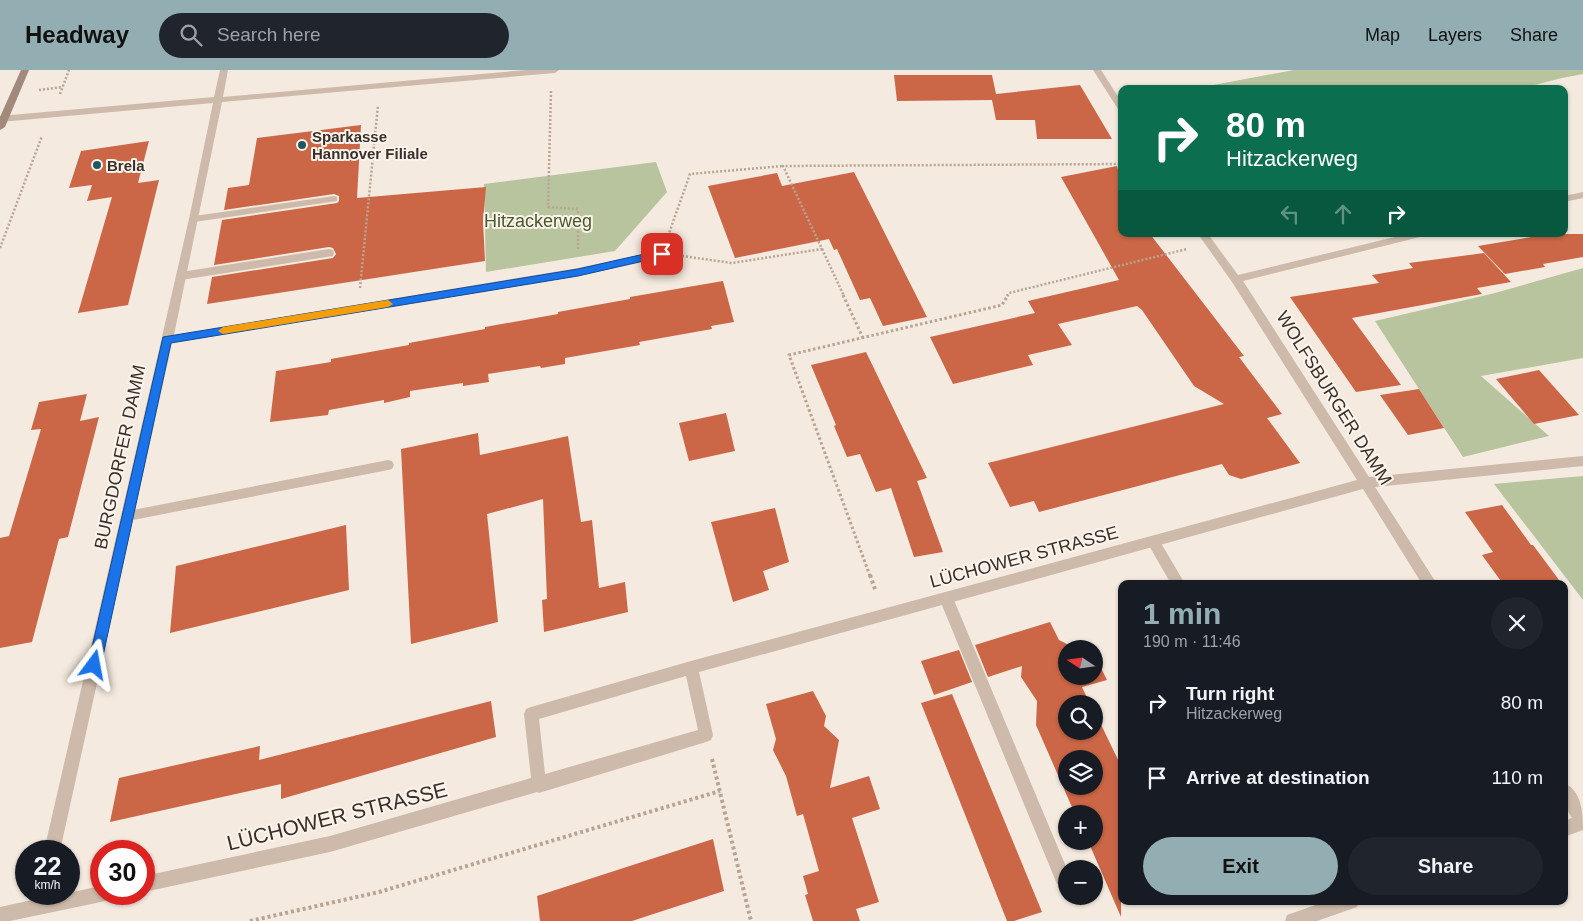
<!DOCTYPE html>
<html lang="en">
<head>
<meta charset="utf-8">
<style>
	body { margin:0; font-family:Helvetica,sans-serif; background:#20242c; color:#f1f3f6; height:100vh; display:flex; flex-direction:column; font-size:19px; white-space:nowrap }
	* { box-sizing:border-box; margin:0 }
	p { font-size:16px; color:#9ea1a6 }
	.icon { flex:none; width:28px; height:28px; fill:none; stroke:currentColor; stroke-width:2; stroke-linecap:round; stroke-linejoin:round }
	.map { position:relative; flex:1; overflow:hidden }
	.side { position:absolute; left:1118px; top:510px; width:450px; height:325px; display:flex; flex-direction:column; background:#171b24; border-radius:10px; box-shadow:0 1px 4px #0004 }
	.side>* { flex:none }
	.hud { position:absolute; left:1118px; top:15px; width:450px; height:152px; border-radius:10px; box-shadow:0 1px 4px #0004; background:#0b6e4f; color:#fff; overflow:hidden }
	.needle { width:32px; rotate:283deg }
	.fabs { position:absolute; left:1058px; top:570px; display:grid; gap:10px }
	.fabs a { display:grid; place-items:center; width:45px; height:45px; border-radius:50%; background:#171b24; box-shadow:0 1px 4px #0004; font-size:25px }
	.speed { position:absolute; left:15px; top:770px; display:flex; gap:10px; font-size:25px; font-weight:700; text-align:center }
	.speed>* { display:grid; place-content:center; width:65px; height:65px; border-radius:50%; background:#171b24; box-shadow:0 1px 4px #0004; line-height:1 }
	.speed small { font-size:12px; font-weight:400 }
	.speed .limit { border:8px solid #d22; background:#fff; color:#111 }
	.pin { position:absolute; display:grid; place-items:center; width:42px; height:42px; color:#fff; margin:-21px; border-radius:10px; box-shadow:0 2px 8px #0006 }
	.me { position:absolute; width:55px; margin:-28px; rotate:13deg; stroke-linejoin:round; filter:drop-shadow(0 0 4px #0008) }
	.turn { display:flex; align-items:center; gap:18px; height:105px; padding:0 25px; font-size:22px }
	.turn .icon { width:65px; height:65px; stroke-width:2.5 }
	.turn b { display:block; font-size:35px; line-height:42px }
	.lanes { display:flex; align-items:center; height:48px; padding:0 25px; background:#0003; justify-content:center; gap:25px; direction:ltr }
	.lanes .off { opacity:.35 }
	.round { display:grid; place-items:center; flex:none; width:52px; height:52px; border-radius:26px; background:#20242c }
	.overview { display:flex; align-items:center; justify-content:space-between; height:85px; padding:0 25px }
	h1 { font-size:30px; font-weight:800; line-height:38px; color:#92aeb2 }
	.cta { display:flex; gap:10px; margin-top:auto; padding:10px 25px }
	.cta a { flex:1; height:58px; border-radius:30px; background:#92aeb2; color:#111; font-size:20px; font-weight:800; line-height:58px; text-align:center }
	.cta a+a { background:#20242c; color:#f1f3f6 }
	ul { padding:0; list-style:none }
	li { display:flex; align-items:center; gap:15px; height:75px; padding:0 25px }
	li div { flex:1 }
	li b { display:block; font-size:19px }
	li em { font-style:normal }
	header { display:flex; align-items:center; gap:30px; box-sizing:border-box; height:70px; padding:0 25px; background:#92aeb2; color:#111 }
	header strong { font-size:24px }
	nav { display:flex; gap:28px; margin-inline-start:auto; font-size:18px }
	.search { width:350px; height:45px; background:#20242c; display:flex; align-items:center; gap:12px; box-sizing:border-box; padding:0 18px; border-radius:28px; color:#9ea1a6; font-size:19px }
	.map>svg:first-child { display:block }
	.green { fill:#b7c49d }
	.building { fill:#cb6746; fill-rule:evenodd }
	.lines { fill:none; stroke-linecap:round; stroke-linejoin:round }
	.path-far2 { stroke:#b9a494; stroke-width:2.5; stroke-dasharray:2 2; stroke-linecap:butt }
	.path-far1 { stroke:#b9a494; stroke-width:3; stroke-dasharray:2.5 2.5; stroke-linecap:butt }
	.path { stroke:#b9a494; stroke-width:4; stroke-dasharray:3 3; stroke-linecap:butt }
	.lane { fill:#cdbaaa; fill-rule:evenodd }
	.street { fill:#cdbaaa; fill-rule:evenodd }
	.secondary { fill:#a1897b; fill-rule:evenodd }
	.route { fill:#1a73e8; stroke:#114b97 }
	.slow { fill:#f59e0b }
	.poi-dot { fill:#1d595e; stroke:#fbf4ec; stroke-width:2 }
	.labels { text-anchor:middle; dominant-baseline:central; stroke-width:4; stroke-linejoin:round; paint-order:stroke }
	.far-poi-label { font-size:15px; font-weight:bold; fill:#3a2f2a; stroke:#fbf4ec; text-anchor:start }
	.park-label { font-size:18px; fill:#485a2c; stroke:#fbf4ec }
	.street-label { font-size:18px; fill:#3a2f2a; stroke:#fbf4ec }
	.near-street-label { font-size:21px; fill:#3a2f2a; stroke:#fbf4ec }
</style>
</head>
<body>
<header>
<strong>Headway</strong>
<div class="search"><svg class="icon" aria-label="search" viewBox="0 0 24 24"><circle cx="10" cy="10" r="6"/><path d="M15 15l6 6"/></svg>Search here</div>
<nav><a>Map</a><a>Layers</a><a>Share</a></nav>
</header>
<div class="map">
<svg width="1583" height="851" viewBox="0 0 1583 851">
	<rect width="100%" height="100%" fill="#f4eadf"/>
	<g class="green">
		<polygon points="1294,0 1583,0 1583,4 1562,8 1519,19 1192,19"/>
		<polygon points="656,92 667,122 615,181 486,202 484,114"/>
		<polygon points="1583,198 1583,288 1481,306 1549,366 1463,387 1375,251 1495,223"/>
		<polygon points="1583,406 1583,530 1494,414"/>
	</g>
	<g class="building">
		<polygon points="894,5 992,5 996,24 1080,15 1112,69 1037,69 1035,50 996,50 992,30 897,31"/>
		<polygon points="361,55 357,128 486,117 483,151 485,191 207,234 212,207 333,188 336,184 333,178 329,177 214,195 222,150 337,133 339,131 339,126 334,124 224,140 228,118 249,115 257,68"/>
		<polygon points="149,71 138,113 159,110 128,235 78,243 112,127 87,131 92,115 69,118 81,81"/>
		<polygon points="1117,96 1121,110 1121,164 1150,164 1244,286 1239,287 1282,344 1267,348 1300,393 1241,409 1229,405 1222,394 1039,442 1034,431 1010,437 988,393 1224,334 1194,316 1142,240 1137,236 1058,254 1072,275 1028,285 1033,295 953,314 930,267 1035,243 1028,231 1119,210 1061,107"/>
		<polygon points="854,102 927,247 883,256 870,228 860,230 837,179 834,180 829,169 735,188 708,116 777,103 782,116"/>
		<polygon points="1550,164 1583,164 1583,187 1543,194 1545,197 1505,204 1478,176"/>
		<polygon points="1484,183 1511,212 1477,218 1482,224 1352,248 1401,315 1356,322 1290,227 1379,213 1372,205 1413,198 1409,193"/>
		<polygon points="723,211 734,252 711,256 712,259 639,272 640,275 565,288 565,294 541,298 540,296 488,304 489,312 463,316 463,313 410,321 410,327 384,333 384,330 329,340 328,345 270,352 276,301 331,292 331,289 409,275 409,273 485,259 485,257 558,244 558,242 630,229 630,227"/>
		<polygon points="866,282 927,408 917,411 943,482 914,487 891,418 876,422 860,384 847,387 834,356 836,355 811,295"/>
		<polygon points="1539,300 1579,345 1534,354 1496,309"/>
		<polygon points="1419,319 1444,358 1408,365 1380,325"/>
		<polygon points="87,324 80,351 99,347 68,467 59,469 32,572 0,578 0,468 9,466 41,359 31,360 39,332"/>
		<polygon points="726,343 735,381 689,391 679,353"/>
		<polygon points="478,363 480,385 568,366 581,452 592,450 599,518 625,512 628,542 544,562 542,530 547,529 543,429 487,444 498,552 411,574 401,379"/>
		<polygon points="1502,435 1531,475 1533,475 1562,514 1503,514 1482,485 1493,482 1465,442"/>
		<polygon points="775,438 789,492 763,501 769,520 733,532 711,452"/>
		<polygon points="346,455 349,520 170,563 176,496"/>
		<path d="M1050 552 1059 570 1077 579H1066V606H1094V587L1096 588 1107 610 1082 617 1090 634H1066V661H1094V640L1121 696V847L1088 771H1094V744H1075L1036 655 1037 631 1021 607 1022 596 988 607 975 575ZM1066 689H1094V716H1066Z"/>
		<polygon points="959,580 972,612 934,625 921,591"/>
		<polygon points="813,621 826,646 824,656 839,670 830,718 869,706 880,739 852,748 879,832 856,839 860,851 813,851 805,825 808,824 803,806 819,801 803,744 797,746 786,706 773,680 776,669 766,634"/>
		<polygon points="952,624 1042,842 1014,851 1007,851 921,633"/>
		<polygon points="491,631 496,667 281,729 281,714 110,752 119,708 260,676 259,690"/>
		<polygon points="713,769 724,821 632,851 540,851 537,826"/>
	</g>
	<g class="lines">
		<g class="path-far2">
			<polyline points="39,20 62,17"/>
			<polyline points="551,21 548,137 578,139 578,181"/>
			<polyline points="60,24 69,0"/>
			<polyline points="668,166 690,104 783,96"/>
			<polyline points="0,178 42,66"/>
			<polyline points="822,179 844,226"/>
			<polyline points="682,186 732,193 822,179 783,96 1121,94"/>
			<polyline points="360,218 378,35"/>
			<polyline points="1007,226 1009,223 1187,179"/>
		</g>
		<g class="path-far1">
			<polyline points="843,225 863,268"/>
			<polyline points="870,506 789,285 1002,235 1008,225"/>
		</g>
		<g class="path">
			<polyline points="870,505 876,522"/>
			<polyline points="712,689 751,851"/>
			<polyline points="250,851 379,822 720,721"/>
		</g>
		<g class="lane">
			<polygon points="334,126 337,127 337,131 194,152 189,149 194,146"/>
			<polygon points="329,179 333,180 334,183 333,186 181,210 176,206 181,202"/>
			<polygon points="388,390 392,391 394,395 392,399 388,400 128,451 124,450 122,446 124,442 128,441"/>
			<polygon points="1153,466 1158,468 1185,514 1171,514 1147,472 1148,468"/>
			<polygon points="946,522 951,524 953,528 1067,799 1066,815 1063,816 1057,814 939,528 941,524"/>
		</g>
		<g class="street">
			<polygon points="220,0 228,0 223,27 526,0 559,0 555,3 222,32 174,265 578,198 662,180 667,184 662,188 578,206 172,273 60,781 44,781 189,149 213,33 0,52 0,46 214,27"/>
			<polygon points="1093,0 1101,0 1121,31 1121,40 1118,39"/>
			<polygon points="1583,122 1583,128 1564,132 1564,126"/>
			<path d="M1198 164H1208L1238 205 1407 164H1425L1420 167 1243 211 1369 407 1583 386V396L1375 417 1437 514H1422L1363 419 699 602 713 665 711 670 706 672 539 723 537 722 330 782 144 822V806L330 766 531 708 524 644 526 639 531 637 691 591 1357 410 1232 212ZM686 606 698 660 545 704 539 649Z"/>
			<path d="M1564 713C1582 721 1583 743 1583 760L1564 767V751L1572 748 1564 735Z"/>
			<polygon points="101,816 101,824 109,824 107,830 101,832 10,851 0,851 0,837 32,830 34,824 50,824 49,827"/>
			<polygon points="1327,831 1359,831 1357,837 1317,851 1285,851 1287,845"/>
		</g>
		<polygon class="secondary" points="21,0 29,0 5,57 0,60 0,47"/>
	</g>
	<polygon class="route" points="662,180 666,184 665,186 578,206 171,273 101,595 99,599 94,601 90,599 88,595 163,267 578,199"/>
	<polygon class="slow" points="388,230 393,234 388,237 223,264 218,261 223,257"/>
	<g class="poi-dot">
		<circle cx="302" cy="75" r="5"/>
		<circle cx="97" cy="95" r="5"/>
	</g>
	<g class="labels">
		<g class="far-poi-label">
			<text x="312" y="66">Sparkasse<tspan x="312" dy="17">Hannover Filiale</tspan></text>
			<text x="107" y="95">Brela</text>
		</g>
		<g class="park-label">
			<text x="538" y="151">Hitzackerweg</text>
		</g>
		<g class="street-label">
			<text transform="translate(1334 328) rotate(58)">WOLFSBURGER DAMM</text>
			<text transform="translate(120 387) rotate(-78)">BURGDORFER DAMM</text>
			<text transform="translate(1024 487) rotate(-15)">LÜCHOWER STRASSE</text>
		</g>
		<g class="near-street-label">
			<text transform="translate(337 746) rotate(-14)">LÜCHOWER STRASSE</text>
		</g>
	</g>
</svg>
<div class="fabs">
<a><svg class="needle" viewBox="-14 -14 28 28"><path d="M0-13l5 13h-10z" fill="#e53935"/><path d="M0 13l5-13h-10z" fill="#9ea1a6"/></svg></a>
<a><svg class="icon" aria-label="search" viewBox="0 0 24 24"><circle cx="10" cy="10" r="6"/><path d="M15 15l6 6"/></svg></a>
<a><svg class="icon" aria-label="layers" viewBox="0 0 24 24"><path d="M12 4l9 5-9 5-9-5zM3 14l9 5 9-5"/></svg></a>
<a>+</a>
<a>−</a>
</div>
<div class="speed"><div>22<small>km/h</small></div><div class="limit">30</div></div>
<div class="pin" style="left:662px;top:184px;background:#d93025"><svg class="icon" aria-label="arrive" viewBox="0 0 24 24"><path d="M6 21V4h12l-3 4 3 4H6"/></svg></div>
<svg class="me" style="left:94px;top:595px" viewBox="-20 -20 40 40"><path d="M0-17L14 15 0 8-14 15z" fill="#1a73e8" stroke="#fff" stroke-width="4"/></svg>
<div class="hud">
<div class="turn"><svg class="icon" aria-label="right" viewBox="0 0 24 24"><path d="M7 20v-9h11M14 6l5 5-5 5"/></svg><div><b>80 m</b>Hitzackerweg</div></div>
<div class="lanes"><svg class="icon off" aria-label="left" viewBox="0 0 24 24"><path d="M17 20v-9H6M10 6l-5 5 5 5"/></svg><svg class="icon off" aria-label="ahead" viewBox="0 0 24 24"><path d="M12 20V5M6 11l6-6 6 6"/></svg><svg class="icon" aria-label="right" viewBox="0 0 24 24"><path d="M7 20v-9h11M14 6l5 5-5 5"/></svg></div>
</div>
<section class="side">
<div class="overview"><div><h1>1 min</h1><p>190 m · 11:46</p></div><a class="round"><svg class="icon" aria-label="close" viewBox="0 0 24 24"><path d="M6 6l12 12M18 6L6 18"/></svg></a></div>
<ul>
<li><svg class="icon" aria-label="right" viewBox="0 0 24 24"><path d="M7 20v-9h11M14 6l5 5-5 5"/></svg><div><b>Turn right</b><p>Hitzackerweg</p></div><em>80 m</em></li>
<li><svg class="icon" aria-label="arrive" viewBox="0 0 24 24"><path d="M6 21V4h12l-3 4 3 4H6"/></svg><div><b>Arrive at destination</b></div><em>110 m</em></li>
</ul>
<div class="cta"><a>Exit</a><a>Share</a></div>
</section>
</div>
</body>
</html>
